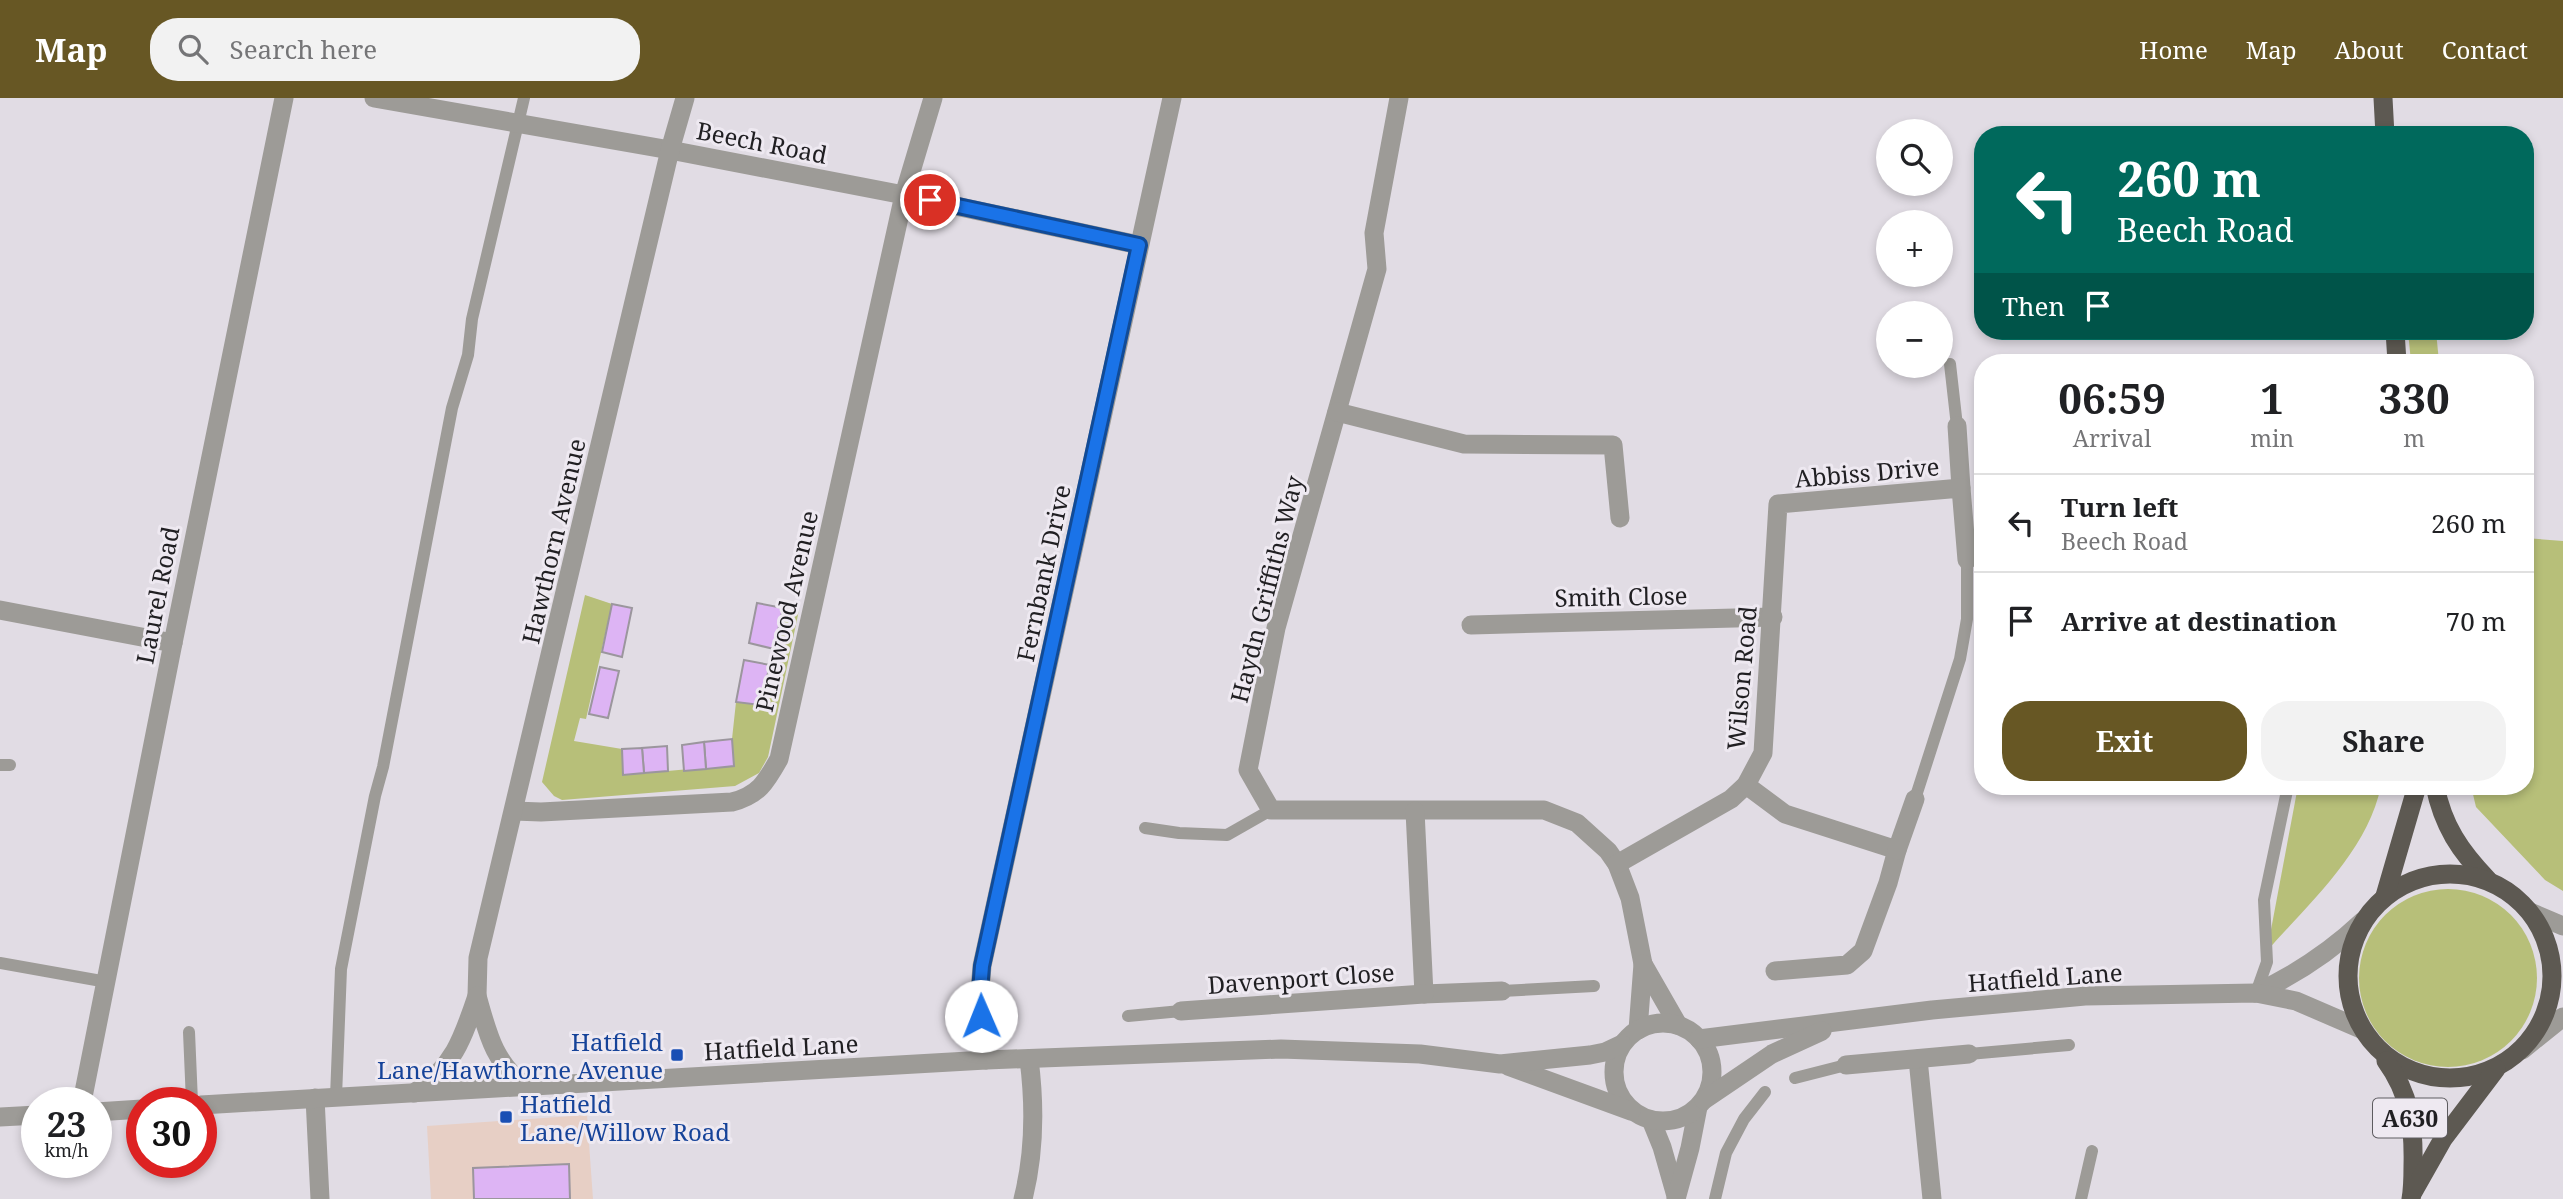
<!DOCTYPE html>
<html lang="en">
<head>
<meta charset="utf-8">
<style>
	body { margin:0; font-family:"Noto Serif",serif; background:#f2f2f2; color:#202124; height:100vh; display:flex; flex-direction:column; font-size:26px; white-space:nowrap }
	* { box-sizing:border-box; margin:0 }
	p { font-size:23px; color:#757577 }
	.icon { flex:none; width:38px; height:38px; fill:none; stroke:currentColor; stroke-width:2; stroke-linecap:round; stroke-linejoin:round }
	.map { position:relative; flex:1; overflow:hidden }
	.drawer { position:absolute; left:1974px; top:256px; width:560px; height:441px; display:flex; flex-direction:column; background:#fff; border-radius:28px; box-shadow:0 4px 10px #0003 }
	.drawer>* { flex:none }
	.hud { position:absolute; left:1974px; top:28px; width:560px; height:214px; border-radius:28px; box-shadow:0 4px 10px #0003; background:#00695c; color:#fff; overflow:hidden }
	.buttons { position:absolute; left:1876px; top:21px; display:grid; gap:14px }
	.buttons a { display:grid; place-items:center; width:77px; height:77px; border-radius:50%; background:#fff; box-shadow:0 4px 10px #0003; font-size:35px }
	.speed { position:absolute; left:21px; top:989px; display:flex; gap:14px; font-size:35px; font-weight:700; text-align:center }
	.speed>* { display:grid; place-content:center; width:91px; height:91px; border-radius:50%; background:#fff; box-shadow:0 4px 10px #0003; line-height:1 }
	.speed small { font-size:18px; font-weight:400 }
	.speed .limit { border:10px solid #d22; background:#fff; color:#111 }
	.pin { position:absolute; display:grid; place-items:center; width:60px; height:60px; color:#fff; margin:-30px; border:4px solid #fff; border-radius:50%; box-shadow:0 2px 7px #0007 }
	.me { position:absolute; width:77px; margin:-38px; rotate:359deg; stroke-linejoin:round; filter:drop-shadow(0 0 5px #0008) }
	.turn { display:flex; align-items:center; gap:24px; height:147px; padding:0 28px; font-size:32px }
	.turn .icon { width:91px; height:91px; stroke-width:2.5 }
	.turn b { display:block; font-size:49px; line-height:60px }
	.then { display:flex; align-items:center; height:66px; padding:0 28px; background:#0003; gap:14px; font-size:26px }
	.eta { display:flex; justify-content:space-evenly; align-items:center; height:119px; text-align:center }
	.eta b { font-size:42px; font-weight:700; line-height:49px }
	.action { display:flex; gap:14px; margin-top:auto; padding:14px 28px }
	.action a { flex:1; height:80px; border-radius:28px; background:#675724; color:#fff; font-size:28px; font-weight:700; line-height:80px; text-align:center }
	.action a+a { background:#f2f2f2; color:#202124 }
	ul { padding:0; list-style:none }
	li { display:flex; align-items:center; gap:21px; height:98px; padding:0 28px; border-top:2px solid #e0e0e0 }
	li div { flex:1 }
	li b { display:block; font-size:26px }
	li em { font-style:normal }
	header { display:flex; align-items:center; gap:42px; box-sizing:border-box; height:98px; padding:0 35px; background:#675724; color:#fff }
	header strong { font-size:33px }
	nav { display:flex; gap:38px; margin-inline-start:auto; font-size:24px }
	.search { width:490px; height:63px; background:#f2f2f2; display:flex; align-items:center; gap:18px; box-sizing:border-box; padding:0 24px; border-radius:28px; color:#757577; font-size:26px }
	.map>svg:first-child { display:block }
	.commercial { fill:#e7cfc5 }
	.green { fill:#b7bf79 }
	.building { fill:#ddb4f4; stroke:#9b969d; stroke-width:2 }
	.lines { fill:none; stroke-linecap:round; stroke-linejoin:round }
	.service { stroke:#9d9b97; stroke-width:12 }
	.minor { stroke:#9d9b97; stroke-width:19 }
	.tertiary { stroke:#9d9b97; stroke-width:19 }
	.trunk { stroke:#5d5952; stroke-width:19 }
	.route-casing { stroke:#114b97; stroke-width:18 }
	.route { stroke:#1a73e8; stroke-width:12 }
	.transit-dot { fill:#1a4fb4; stroke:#eee9f1; stroke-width:2.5 }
	.labels { text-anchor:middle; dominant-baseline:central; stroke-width:6; stroke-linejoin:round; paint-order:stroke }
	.shield { fill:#eee9f1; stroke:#5e5c60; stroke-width:2 }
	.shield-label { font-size:23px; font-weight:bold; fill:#201f22 }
	.street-label { font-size:24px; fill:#201f22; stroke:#eee9f1 }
	.transit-label { font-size:24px; fill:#164399; stroke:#eee9f1; text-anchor:end }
</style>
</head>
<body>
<header>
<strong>Map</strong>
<div class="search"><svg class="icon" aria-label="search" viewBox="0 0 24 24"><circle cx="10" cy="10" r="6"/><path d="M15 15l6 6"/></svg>Search here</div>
<nav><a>Home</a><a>Map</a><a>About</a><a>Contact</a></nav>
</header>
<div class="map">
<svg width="2563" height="1101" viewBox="0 0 2563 1101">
	<rect width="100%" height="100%" fill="#e1dce4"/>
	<polygon class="commercial" points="587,1017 593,1101 431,1101 427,1028"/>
	<g class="green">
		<polygon points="2408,233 2436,233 2439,264 2411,264"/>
		<polygon points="2525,440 2563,443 2563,793 2545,782 2476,709 2471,688 2525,688"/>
		<polygon points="585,497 612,506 586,621 580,620 574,643 622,651 623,677 734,667 732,641 736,604 760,606 783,510 799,512 768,659 759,675 735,688 562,702 554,698 542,684"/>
		<path d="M2298 688H2381C2367 754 2310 804 2267 853Z"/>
		<circle cx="2448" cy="880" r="89"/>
	</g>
	<g class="building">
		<polygon points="757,505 783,510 774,551 749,545"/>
		<polygon points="612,506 632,510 622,559 602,554"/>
		<polygon points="744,562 770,567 760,607 736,604"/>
		<polygon points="600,569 619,573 608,620 589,616"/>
		<polygon points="732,641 734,668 706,671 704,644"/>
		<polygon points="704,644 706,671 684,673 682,647"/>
		<polygon points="667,648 668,673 644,675 642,650"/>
		<polygon points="642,650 644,675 623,677 622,651"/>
		<polygon points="569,1066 570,1101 474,1101 473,1070"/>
	</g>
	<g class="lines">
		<g class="service">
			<polyline points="1950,266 1957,328"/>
			<polyline points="0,667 10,667"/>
			<polyline points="1915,701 1960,561 1967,521 1967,462"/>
			<polyline points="1145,730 1179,735 1227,737 1271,712"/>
			<polyline points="0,865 107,884"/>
			<polyline points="1502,893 1594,888"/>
			<polyline points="2256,895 2267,864 2264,802 2288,688"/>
			<polyline points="1128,918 1181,913"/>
			<polyline points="189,934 192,1004"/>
			<polyline points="1969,956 2069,947"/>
			<polyline points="1795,980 1846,967"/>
			<polyline points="336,999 341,871 375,698 383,669 452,310 468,257 472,221 524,0"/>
			<polyline points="1715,1101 1726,1055 1744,1021 1765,994"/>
			<polyline points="2081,1101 2092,1053"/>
		</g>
		<g class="minor">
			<polyline points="374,0 670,52 904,97 1139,147"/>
			<polyline points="1399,0 1374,135 1377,171 1276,530 1248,672 1271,712 1544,712 1577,725 1608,753 1617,766 1630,800 1643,866 1638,932"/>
			<polyline points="1337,314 1464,346 1613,347 1620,420"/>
			<polyline points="1957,328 1961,390"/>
			<polyline points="0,512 173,545"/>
			<polyline points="1471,527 1773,519"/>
			<polyline points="1746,687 1785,716 1897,752 1888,785 1863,853 1847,867 1775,873"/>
			<path d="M514 713 541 714 732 704C759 697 766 684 779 661L904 97 933 0"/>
			<polyline points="1415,713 1424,896 1502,893"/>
			<polyline points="1897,752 1915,701"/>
			<polyline points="1617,766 1731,701 1746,687 1763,655 1778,406 1961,390 1967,462"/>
			<polyline points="1643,866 1678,927"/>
			<polyline points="477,898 478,860 670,52 685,0"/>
			<polyline points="1181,913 1424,896"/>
			<polyline points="1918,961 1932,1101"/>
			<polyline points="986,962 980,893 982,868 1172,0"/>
			<polyline points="1846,967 1969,956"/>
			<path d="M414 995C453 970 463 940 477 898 488 936 493 963 526 989"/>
			<polyline points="315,1000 320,1101"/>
			<polyline points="82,1004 173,545 284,0"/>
			<polyline points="1651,1022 1662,1049 1676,1098"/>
			<path d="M1023 1101C1035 1054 1035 1008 1029 961"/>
			<polyline points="1676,1101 1690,1050 1698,1009"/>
		</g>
		<g class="tertiary">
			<polyline points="2530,814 2563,828"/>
			<path d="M2256 895C2297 876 2330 854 2363 823"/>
			<circle cx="1663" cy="974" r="49"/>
			<polyline points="1699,941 1932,912 2085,898 2256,895 2296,903 2361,931"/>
			<polyline points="2522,952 2563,919"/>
			<polyline points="1508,968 1631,1013"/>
			<polyline points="1704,1002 1772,956 1822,933"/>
			<polyline points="201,1007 986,962 1281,951 1420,956 1500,966 1590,957 1605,954 1622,946"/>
			<polyline points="96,1014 142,1011"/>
			<polyline points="0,1019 37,1017"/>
		</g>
		<g class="trunk">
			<polyline points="2383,0 2385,37"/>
			<polyline points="2395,233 2397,264"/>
			<path d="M2435 688C2443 728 2460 753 2488 782"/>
			<circle cx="2450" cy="878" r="102"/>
			<polyline points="2385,798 2417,688"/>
			<path d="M2386 963C2410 996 2414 1028 2413 1068 2413 1079 2413 1090 2411 1101"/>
			<polyline points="2413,1094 2443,1041 2496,971"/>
		</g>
	</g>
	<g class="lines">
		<g class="route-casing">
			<polyline id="route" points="930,102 1139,147 982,868 980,893 981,918"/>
		</g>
		<use href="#route" class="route"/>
	</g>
	<g class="transit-dot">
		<rect x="670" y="950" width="14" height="14" rx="3.5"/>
		<rect x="499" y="1012" width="14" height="14" rx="3.5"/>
	</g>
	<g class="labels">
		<rect class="shield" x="2373" y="1000.5" width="74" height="39" rx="5"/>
		<g class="shield-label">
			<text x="2410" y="1020">A630</text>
		</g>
		<g class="street-label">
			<text transform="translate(762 44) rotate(11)">Beech Road</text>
			<text transform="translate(1867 374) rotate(-5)">Abbiss Drive</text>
			<text transform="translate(553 443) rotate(-77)">Hawthorn Avenue</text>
			<text transform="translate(1043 475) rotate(-78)">Fernbank Drive</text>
			<text transform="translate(1266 491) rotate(-76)">Haydn Griffiths Way</text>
			<text transform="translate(157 497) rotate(-79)">Laurel Road</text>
			<text transform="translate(1621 498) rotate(-1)">Smith Close</text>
			<text transform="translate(786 513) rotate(-77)">Pinewood Avenue</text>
			<text transform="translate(1741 580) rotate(-85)">Wilson Road</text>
			<text transform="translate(2045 879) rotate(-4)">Hatfield Lane</text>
			<text transform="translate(1301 880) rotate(-4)">Davenport Close</text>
			<text transform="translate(781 949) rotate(-3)">Hatfield Lane</text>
		</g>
		<g class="transit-label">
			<text x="663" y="943">Hatfield<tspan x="663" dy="28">Lane/Hawthorne Avenue</tspan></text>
			<text x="520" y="1005" text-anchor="start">Hatfield<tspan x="520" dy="28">Lane/Willow Road</tspan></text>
		</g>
	</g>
</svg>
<div class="buttons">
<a><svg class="icon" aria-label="search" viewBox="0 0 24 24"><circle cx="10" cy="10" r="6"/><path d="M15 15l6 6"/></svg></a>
<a>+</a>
<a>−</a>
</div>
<div class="speed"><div>23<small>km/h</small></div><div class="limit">30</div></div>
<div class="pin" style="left:930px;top:102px;background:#d93025"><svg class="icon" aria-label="arrive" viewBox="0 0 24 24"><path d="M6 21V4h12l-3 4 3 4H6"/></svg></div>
<svg class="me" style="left:981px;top:918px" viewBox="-20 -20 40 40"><circle r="19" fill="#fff"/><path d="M0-13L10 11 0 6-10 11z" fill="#1a73e8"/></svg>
<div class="hud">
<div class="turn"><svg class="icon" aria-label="left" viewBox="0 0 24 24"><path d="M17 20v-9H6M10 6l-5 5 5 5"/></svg><div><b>260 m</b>Beech Road</div></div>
<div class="then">Then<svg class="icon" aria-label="arrive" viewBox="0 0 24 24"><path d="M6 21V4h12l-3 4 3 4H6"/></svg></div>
</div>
<section class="drawer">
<div class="eta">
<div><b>06:59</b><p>Arrival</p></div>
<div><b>1</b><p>min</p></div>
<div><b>330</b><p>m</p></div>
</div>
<ul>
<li><svg class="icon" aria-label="left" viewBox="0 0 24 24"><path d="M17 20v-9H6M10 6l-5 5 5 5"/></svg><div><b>Turn left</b><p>Beech Road</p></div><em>260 m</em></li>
<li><svg class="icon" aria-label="arrive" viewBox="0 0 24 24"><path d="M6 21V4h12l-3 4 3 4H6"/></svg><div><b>Arrive at destination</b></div><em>70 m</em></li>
</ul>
<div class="action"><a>Exit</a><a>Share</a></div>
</section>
</div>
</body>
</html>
